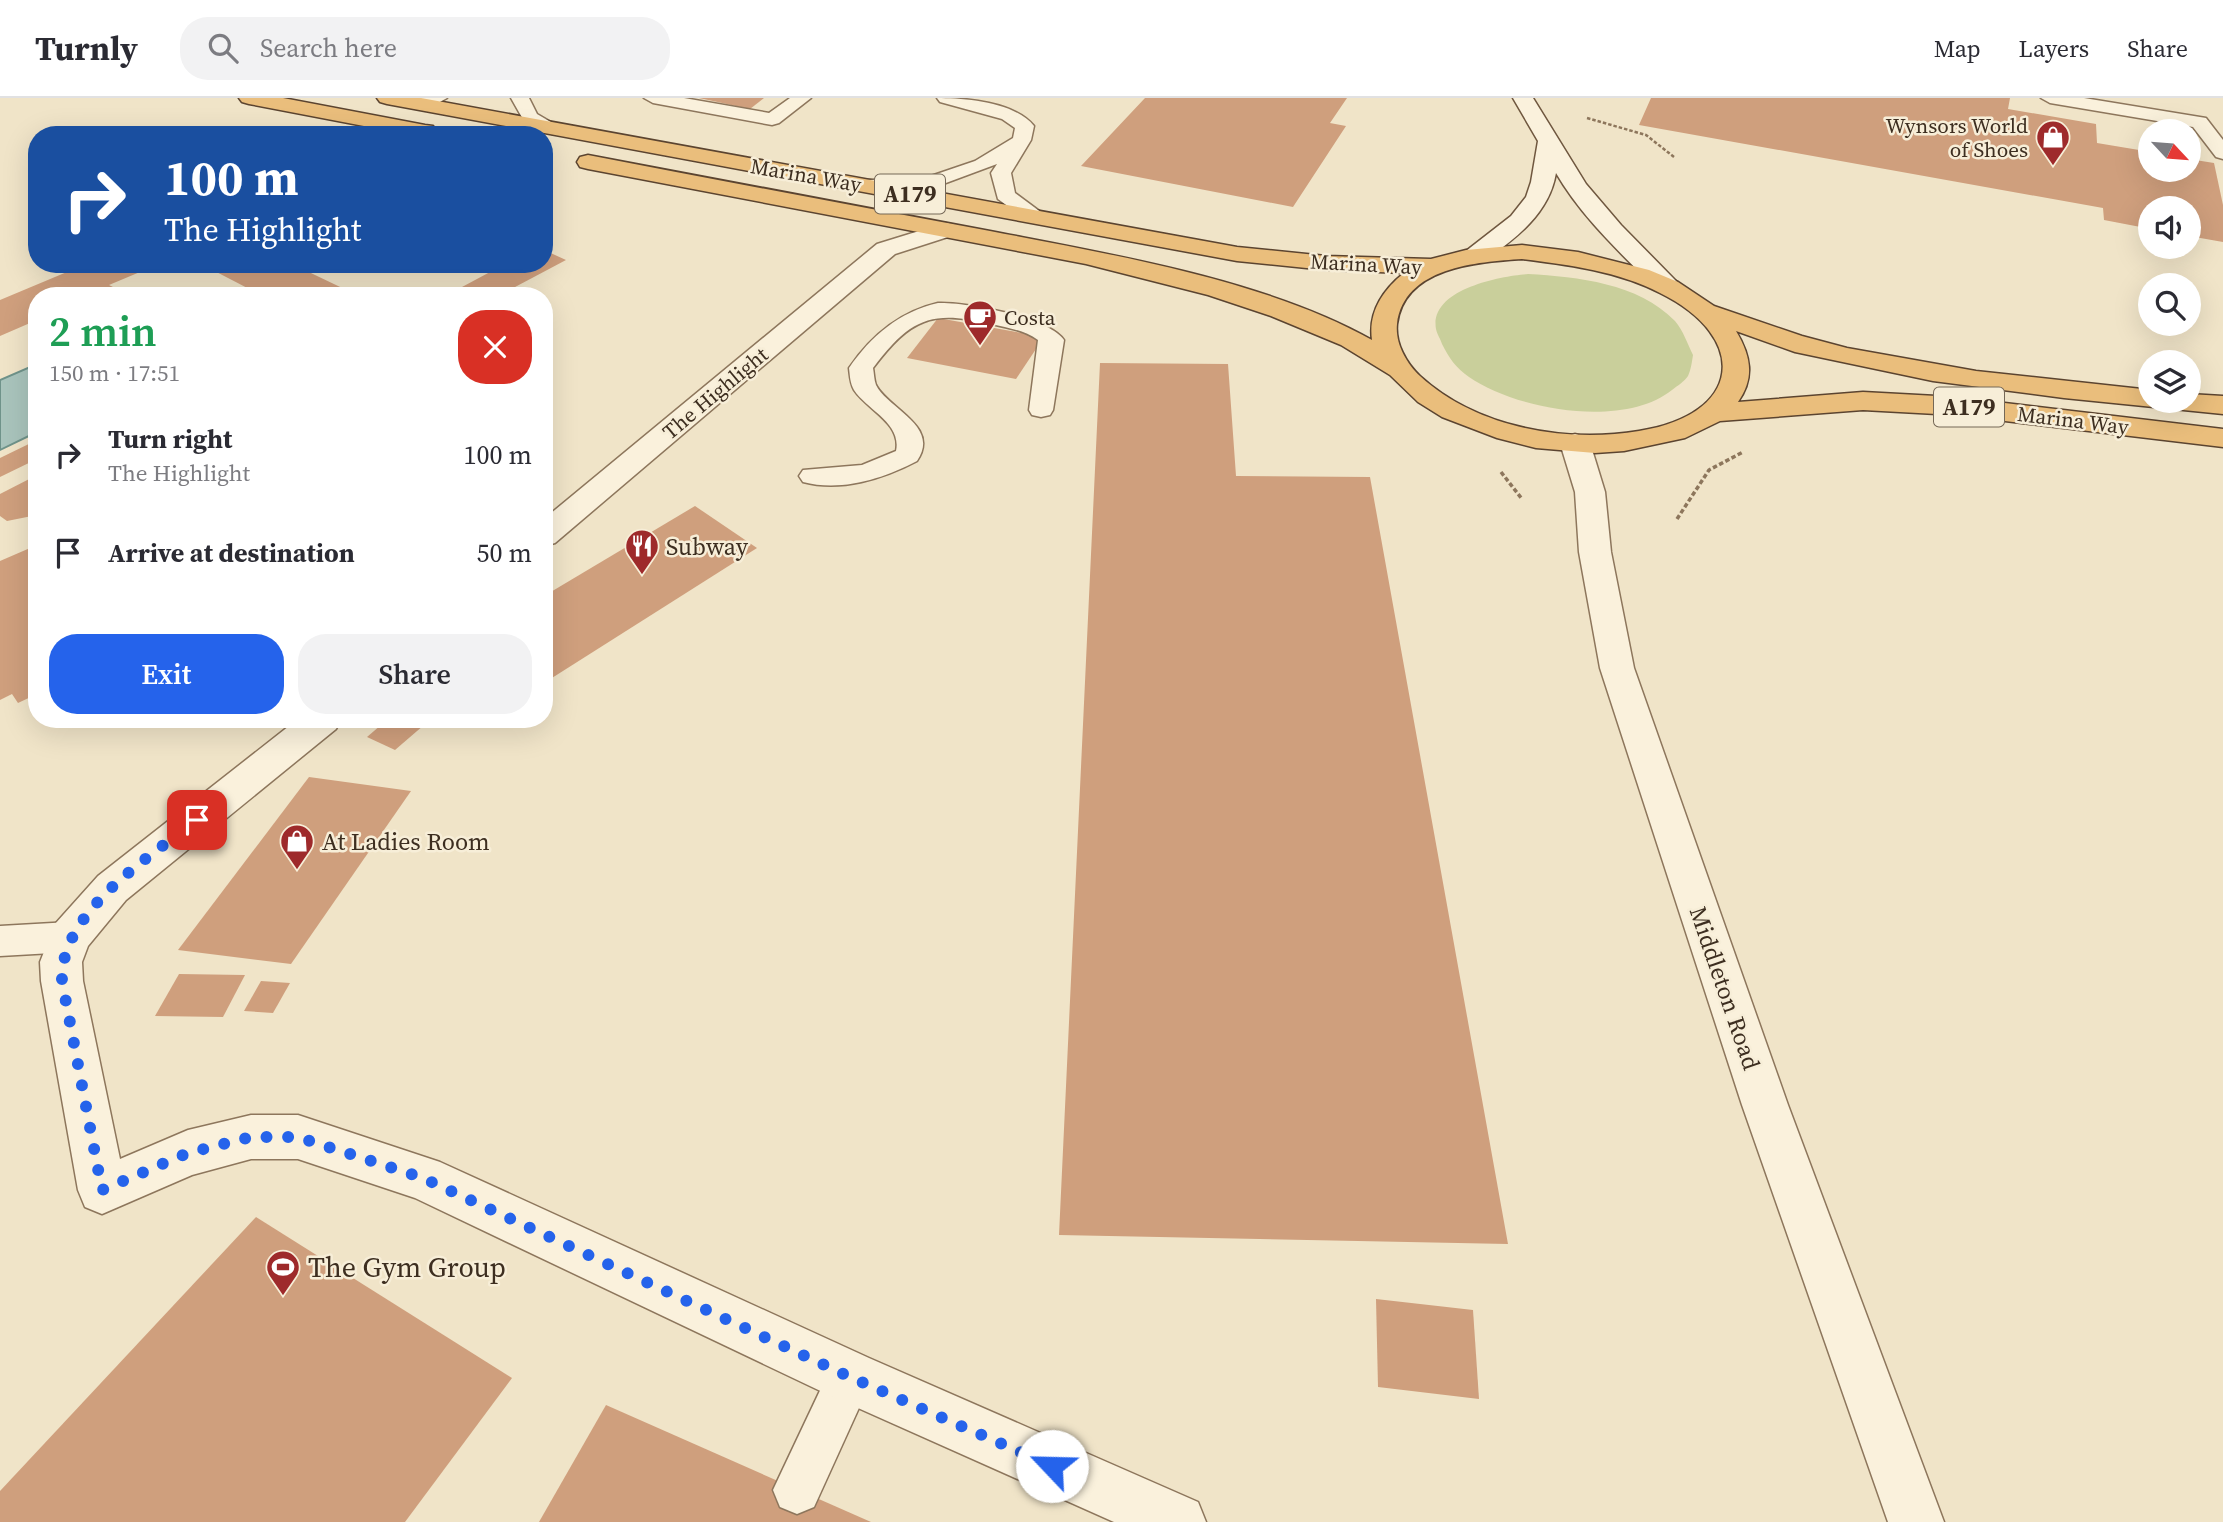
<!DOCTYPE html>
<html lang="en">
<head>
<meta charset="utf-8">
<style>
	body { margin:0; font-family:"Source Serif 4",serif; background:#f2f2f3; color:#2b2b33; height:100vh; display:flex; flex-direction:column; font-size:26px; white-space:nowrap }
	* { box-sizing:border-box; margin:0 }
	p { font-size:23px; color:#7c7c81 }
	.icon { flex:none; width:38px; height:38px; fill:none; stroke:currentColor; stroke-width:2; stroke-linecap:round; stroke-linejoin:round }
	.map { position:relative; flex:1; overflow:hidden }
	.sheet { position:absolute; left:28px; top:189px; width:525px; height:441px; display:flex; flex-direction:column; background:#fff; border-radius:28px; box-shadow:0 7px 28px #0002 }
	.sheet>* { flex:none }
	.hud { position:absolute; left:28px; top:28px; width:525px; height:147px; border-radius:28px; box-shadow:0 7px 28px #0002; background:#1a4fa0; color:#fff; overflow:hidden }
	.needle { width:46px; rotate:116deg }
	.tools { position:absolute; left:2138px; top:21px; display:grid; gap:14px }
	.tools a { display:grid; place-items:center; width:63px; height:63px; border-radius:50%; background:#fff; box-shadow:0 7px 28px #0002; font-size:35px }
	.pin { position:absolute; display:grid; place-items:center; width:60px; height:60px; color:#fff; margin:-30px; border-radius:14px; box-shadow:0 4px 10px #0006 }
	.me { position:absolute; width:77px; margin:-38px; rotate:294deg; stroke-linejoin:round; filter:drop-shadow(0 0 5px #0008) }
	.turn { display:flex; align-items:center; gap:24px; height:147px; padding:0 21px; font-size:32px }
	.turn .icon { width:91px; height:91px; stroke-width:2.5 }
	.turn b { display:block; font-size:49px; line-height:60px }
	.round { display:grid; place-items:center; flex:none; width:74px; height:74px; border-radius:28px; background:#f2f2f3 }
	.overview { display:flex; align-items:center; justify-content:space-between; height:119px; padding:0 21px }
	h1 { font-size:42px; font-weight:600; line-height:52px; color:#1e9e55 }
	.action { display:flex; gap:14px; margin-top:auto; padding:14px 21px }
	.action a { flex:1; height:80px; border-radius:28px; background:#2563eb; color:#fff; font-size:28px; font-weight:600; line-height:80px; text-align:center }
	.action a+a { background:#f2f2f3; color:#2b2b33 }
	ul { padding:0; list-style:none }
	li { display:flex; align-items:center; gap:21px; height:98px; padding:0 21px }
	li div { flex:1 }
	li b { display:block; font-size:26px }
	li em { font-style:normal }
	header { display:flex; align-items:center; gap:42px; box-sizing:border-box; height:98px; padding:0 35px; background:#fff; border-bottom:2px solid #e1e1e2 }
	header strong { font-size:33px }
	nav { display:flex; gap:38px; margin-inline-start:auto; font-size:24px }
	.search { width:490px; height:63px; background:#f2f2f3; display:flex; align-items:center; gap:18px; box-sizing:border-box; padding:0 24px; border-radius:28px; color:#7c7c81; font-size:26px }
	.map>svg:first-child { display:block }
	.green { fill:#c9cf9b }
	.water { fill:#a9c4bc; stroke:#6f938a; stroke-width:2 }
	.building { fill:#cf9f7d }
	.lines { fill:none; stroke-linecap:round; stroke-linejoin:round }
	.service-casing { stroke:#8d765c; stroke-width:3 }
	.minor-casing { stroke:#8d765c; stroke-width:3 }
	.secondary-casing { stroke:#6f573f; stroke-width:3 }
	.trunk-casing { stroke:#5b4430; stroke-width:3 }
	.path-far1 { stroke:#8d765c; stroke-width:2.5; stroke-dasharray:3.5 2; stroke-linecap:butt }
	.path { stroke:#8d765c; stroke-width:3.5; stroke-dasharray:4.5 2.5; stroke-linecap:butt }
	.service { fill:#faf1dc; fill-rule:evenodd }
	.minor { fill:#faf1dc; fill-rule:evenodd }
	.secondary { fill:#faf1dc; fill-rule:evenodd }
	.trunk { fill:#eabe7c; fill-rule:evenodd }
	.route { stroke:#2563eb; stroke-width:12; stroke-dasharray:0 21.6 }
	.labels { text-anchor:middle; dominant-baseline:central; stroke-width:5; stroke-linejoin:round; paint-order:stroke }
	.far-poi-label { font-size:21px; fill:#3d2e20; stroke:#f7eed8; text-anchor:end }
	.far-street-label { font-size:21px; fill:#3d2e20; stroke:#f7eed8 }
	.shield { fill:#f7eed8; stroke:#756857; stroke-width:2 }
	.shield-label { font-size:23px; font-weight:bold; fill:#3d2e20 }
	.poi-label { font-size:24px; fill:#3d2e20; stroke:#f7eed8; text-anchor:start }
	.street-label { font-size:24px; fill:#3d2e20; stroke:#f7eed8 }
	.near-poi-label { font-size:28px; fill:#3d2e20; stroke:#f7eed8; text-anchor:start }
</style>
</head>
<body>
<header>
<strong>Turnly</strong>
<div class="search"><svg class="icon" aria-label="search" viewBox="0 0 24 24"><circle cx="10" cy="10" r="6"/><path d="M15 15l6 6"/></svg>Search here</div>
<nav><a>Map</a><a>Layers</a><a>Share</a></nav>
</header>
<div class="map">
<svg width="2223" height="1424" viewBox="0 0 2223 1424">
	<rect width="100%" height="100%" fill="#f0e4c8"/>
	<path class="green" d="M1528 176C1578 179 1638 185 1675 223 1683 232 1688 247 1693 257 1692 263 1691 272 1688 278 1685 283 1677 288 1672 292 1623 331 1517 312 1469 279 1456 270 1449 260 1442 246 1441 242 1437 236 1436 231 1429 191 1501 178 1528 176Z"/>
	<polygon class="water" points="37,266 37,334 0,352 0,282"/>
	<g class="building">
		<polygon points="699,0 764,0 750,11"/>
		<polygon points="1145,0 1347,0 1330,25 1346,28 1293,109 1081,68"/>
		<polygon points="1651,0 2010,0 2008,11 2096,26 2097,45 2151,54 2151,72 2189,72 2189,61 2214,65 2223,107 2223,144 2189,138 2189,110 2151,110 2151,131 2104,122 2103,110 1639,27"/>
		<polygon points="544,152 566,162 498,198 483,198 462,189 505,166 544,166"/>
		<polygon points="86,166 159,166 109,187 119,192 107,198 37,198 37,222 0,238 0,202"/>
		<polygon points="201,166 292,166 359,198 263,198"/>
		<polygon points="938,220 1044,239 1016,281 907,260"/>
		<polygon points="1100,265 1228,266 1236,378 1370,379 1508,1146 1059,1137"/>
		<polygon points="37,342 37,361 0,379 0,360"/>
		<polygon points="37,377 37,417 7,423 0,418 0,396"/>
		<polygon points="695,408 757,450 544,585 544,498"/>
		<polygon points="37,447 37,596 18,605 12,596 0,602 0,463"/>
		<polygon points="388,621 431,621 395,652 367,639"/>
		<polygon points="309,679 411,693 291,866 178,852"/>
		<polygon points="179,876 245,877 223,919 155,918"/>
		<polygon points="261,883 290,885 273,915 244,913"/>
		<polygon points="256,1119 512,1280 405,1424 0,1424 0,1393"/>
		<polygon points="1376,1201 1473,1212 1479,1301 1378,1289"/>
		<polygon points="606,1307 871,1424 539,1424"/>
	</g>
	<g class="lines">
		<g class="service-casing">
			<g id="service">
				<polygon points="389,0 447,0 438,5 397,7 391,6"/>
				<polygon points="511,0 529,0 537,16 561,30 552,36 524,23"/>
				<polygon points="644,0 684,0 769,15 790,0 811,0 779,25 772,27 653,5"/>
				<path d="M937 0C965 0 1015 4 1034 28L1031 42 1011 75 1015 95 1042 115 1045 119 1042 123H1028L998 101 991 75 997 66 927 92H860L857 88 860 84 867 82 925 80 975 63 1013 40 1015 30 1002 21 940 4Z"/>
				<polygon points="2041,0 2084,0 2206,20 2223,42 2223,61 2216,59 2193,29 2050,5"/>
				<path d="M938 205C966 204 1048 219 1064 242L1053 312 1050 317 1041 319 1032 317 1029 312 1038 242C1024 232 1008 230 991 226 931 212 911 220 873 270 874 275 874 282 876 287 888 311 941 328 917 363 883 381 841 394 803 384L799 378 803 372 862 367 896 353C902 325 867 312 854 292 850 285 850 278 849 270 871 238 899 214 938 205Z"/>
				<polygon points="70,824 83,828 88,839 83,850 70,854 0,858 0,828"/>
				<polygon points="850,1256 866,1263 873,1279 814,1409 797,1416 780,1409 773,1392 834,1263"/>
			</g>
		</g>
		<g class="minor-casing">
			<g id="minor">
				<polygon points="945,125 954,127 957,132 954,137 895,156 555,445 544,448 544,421 877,146"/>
				<polygon points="1575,336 1585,339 1590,345 1605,394 1611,454 1634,570 1788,1007 1944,1424 1888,1424 1742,1007 1600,570 1579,454 1575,394 1560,345 1565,339"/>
				<polygon points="298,621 341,621 336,631 126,802 88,848 82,864 83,883 120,1061 188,1032 251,1017 298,1017 440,1064 869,1260 1198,1404 1206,1424 1114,1424 831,1298 415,1100 298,1061 251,1061 192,1077 102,1116 85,1109 78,1092 41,883 40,864 55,826 98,778"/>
			</g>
		</g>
		<g class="secondary-casing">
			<path id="secondary" d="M1513 0H1533L1586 86 1621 127 1676 183 1680 188 1676 193 1667 196 1658 193C1622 156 1582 120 1556 75 1549 116 1516 140 1484 163L1475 165 1466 163 1463 158 1466 153 1511 118 1526 99 1531 84 1538 43Z"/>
		</g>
		<g class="trunk-casing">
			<g id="trunk">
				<polygon points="239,0 283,0 425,27 433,28 436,33 433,37 411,37 249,6 242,4"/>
				<path d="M377 0H421L1237 149 1326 158 1431 161 1466 152 1522 147 1578 154 1649 172 1678 184 1714 208 1802 238 1847 250 1976 273 2151 292V303H2189V296L2223 298V316L2064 300 1933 283 1795 254 1736 233C1751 258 1755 280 1738 304L1863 294 1955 299 2223 331V349L1955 317 1863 312 1720 323 1685 340 1624 353 1595 355 1536 350 1497 340 1442 319 1418 304 1390 277 1341 247 1271 218 1208 197 1086 166 588 71 580 69 577 64 580 59 588 57C722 83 856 108 990 133 1109 156 1266 182 1372 242 1368 214 1383 192 1404 175L1326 172 1237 163 387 6 380 4ZM1522 161C1569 167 1618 173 1660 195 1751 240 1742 317 1639 333 1565 345 1477 330 1420 278 1406 265 1395 245 1397 226 1404 169 1477 164 1522 161Z"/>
			</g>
		</g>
		<polyline class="path-far1" points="1587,20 1646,37 1674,59"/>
		<g class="path">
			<polyline points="1501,374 1522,401"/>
			<polyline points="1677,421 1709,372 1743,354"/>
		</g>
		<use href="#service" class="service"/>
		<use href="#minor" class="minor"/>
		<use href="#secondary" class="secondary"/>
		<use href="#trunk" class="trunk"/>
	</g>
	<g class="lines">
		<path class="route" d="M197 722C147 761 60 814 62 883L102 1092 188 1055 251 1039H298L423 1080 850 1279 1052 1368"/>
	</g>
	<defs>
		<g id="shop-pin" transform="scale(1.75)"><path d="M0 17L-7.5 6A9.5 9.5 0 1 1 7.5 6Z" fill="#9e2a2b" stroke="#f7eed8"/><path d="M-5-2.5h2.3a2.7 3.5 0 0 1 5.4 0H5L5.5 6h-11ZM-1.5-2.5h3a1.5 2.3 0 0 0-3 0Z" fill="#fff"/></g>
		<g id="cafe-pin" transform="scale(1.75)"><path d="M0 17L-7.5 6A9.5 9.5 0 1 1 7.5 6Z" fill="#9e2a2b" stroke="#f7eed8"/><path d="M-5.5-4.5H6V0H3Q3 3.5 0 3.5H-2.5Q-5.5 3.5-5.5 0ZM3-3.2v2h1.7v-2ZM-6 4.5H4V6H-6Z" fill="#fff"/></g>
		<g id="restaurant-pin" transform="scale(1.75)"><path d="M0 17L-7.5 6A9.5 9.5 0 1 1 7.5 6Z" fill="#9e2a2b" stroke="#f7eed8"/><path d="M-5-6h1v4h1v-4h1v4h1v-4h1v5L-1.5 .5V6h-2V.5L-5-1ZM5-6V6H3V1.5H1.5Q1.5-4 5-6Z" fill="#fff"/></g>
		<g id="stadium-pin" transform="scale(1.75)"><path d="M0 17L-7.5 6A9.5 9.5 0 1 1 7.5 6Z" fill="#9e2a2b" stroke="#f7eed8"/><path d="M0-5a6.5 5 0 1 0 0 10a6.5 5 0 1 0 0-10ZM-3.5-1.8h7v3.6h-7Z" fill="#fff"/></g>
	</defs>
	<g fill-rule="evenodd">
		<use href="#shop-pin" x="2053" y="39"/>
		<use href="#cafe-pin" x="980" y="219"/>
		<use href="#restaurant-pin" x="642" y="448"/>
		<use href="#shop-pin" x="297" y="743"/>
		<use href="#stadium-pin" x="283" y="1169"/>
	</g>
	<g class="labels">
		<g class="far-poi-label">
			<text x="2028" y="27">Wynsors World<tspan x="2028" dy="24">of Shoes</tspan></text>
			<text x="1004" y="219" text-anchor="start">Costa</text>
		</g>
		<g class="far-street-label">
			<text transform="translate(806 77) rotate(10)">Marina Way</text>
			<text transform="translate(1366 166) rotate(3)">Marina Way</text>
			<text transform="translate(715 295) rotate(-40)">The Highlight</text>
			<text transform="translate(2073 322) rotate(7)">Marina Way</text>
		</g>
		<g class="shield">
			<rect x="875" y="76.5" width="70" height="39" rx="5"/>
			<rect x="1934" y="289.5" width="70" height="39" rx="5"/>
		</g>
		<g class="shield-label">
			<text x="910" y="96">A179</text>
			<text x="1969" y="309">A179</text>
		</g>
		<g class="poi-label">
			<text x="666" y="448">Subway</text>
			<text x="322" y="743">At Ladies Room</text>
		</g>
		<g class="street-label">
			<text transform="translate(1725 890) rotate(71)">Middleton Road</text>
		</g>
		<g class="near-poi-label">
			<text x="308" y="1169">The Gym Group</text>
		</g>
	</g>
</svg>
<div class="tools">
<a><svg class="needle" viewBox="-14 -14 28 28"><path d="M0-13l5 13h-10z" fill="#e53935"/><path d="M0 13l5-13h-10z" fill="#7c7c81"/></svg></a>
<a><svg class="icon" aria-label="sound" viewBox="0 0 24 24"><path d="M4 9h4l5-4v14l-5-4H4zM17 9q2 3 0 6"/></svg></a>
<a><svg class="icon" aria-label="search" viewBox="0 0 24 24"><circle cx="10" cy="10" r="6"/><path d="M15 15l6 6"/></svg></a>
<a><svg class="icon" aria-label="layers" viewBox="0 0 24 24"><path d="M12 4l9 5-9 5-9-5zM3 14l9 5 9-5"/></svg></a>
</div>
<div class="pin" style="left:197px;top:722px;background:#d93025"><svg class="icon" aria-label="arrive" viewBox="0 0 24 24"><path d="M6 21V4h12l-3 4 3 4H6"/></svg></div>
<svg class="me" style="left:1052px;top:1368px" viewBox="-20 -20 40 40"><circle r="19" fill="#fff"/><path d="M0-13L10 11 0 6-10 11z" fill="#2563eb"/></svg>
<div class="hud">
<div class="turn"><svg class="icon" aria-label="right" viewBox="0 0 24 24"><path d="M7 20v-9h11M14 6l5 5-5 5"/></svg><div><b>100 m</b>The Highlight</div></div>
</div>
<section class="sheet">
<div class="overview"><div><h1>2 min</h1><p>150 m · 17:51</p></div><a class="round" style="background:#d93025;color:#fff"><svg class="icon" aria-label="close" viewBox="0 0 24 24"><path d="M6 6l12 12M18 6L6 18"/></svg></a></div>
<ul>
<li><svg class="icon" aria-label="right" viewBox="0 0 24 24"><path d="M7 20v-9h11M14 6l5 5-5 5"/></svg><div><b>Turn right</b><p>The Highlight</p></div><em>100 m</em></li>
<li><svg class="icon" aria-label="arrive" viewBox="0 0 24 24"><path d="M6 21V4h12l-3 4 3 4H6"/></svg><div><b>Arrive at destination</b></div><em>50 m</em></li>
</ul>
<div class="action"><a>Exit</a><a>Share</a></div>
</section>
</div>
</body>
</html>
